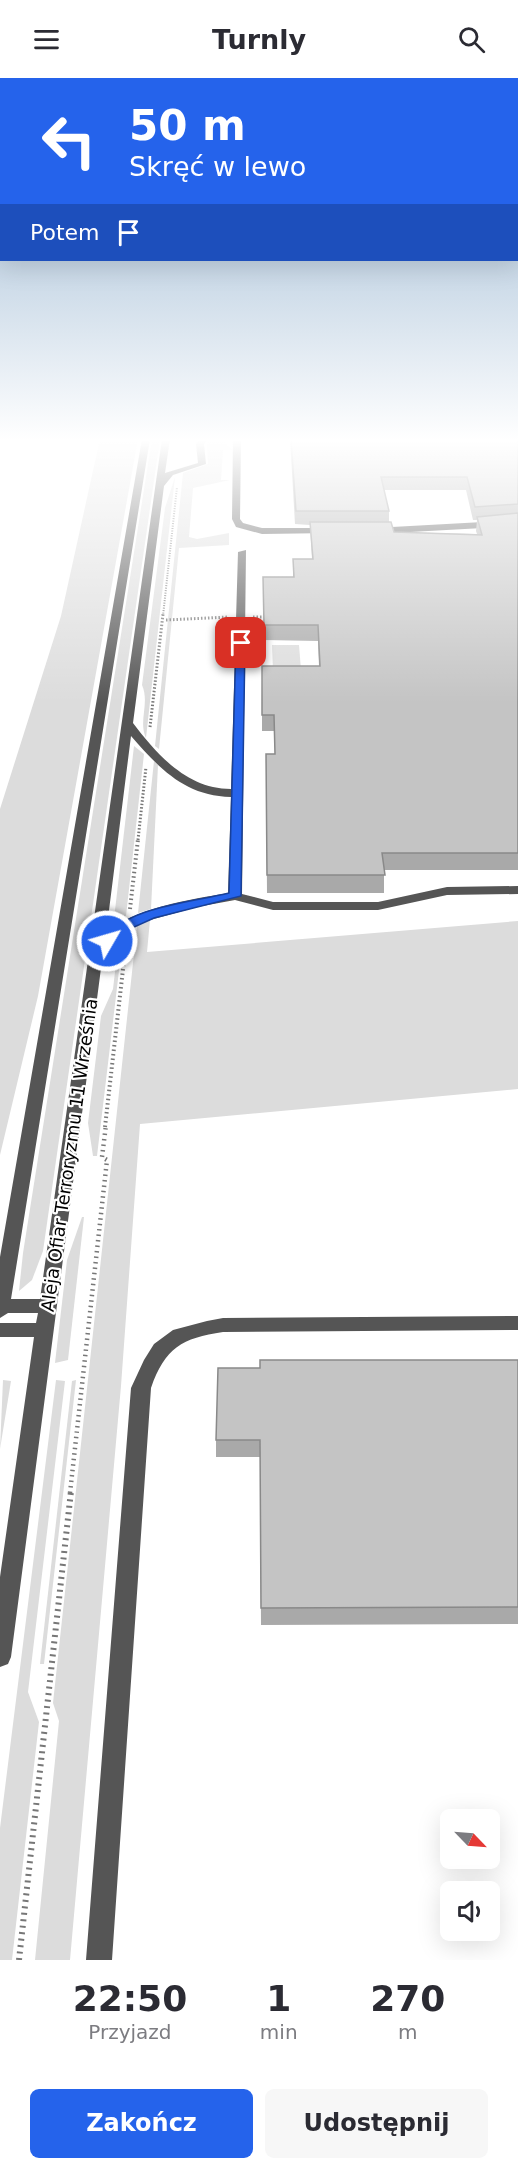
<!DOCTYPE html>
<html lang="pl">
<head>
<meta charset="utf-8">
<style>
	body { margin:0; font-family:"DejaVu Sans",sans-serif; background:#f7f7f7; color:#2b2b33; height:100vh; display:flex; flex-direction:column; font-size:22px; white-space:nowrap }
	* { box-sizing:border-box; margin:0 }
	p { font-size:20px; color:#7c7c81 }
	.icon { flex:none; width:33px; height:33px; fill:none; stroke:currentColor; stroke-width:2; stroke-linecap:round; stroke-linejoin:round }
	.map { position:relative; height:1882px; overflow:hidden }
	.sheet { display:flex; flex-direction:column; background:#fff; flex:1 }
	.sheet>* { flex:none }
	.hud { position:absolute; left:0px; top:0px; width:519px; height:183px; box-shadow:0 6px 24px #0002; background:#2563eb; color:#fff; overflow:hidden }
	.needle { width:39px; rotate:115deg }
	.fabs { position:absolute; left:440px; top:1731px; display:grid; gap:12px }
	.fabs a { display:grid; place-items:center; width:60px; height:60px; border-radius:9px; background:#fff; box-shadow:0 6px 24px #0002; font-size:30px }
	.pin { position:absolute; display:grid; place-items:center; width:51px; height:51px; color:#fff; margin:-26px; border-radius:12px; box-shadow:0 3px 9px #0006 }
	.me { position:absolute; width:66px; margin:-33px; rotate:52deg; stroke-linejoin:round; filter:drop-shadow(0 0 4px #0008) }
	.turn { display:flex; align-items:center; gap:21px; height:126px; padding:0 30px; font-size:27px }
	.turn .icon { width:78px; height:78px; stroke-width:2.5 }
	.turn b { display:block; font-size:42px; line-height:51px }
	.then { display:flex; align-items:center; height:57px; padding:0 30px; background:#0003; gap:12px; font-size:22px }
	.eta { display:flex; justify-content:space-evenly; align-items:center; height:102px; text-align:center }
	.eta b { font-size:36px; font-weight:700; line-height:42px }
	.button { display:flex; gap:12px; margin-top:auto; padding:12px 30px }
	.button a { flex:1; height:69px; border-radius:9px; background:#2563eb; color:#fff; font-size:24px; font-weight:700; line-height:69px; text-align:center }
	.button a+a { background:#f7f7f7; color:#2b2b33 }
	header { display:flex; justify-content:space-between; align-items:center; height:78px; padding:0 30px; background:#fff; font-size:27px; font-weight:700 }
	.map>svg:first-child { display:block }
	.green { fill:#dcdcdc }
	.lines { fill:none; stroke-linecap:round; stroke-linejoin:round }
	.path-far4 { stroke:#777; stroke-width:2; stroke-dasharray:1 1.5; stroke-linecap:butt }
	.path-far3 { stroke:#777; stroke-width:3; stroke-dasharray:1.5 2; stroke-linecap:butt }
	.path-far2 { stroke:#777; stroke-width:4; stroke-dasharray:1.5 3; stroke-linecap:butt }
	.path-far1 { stroke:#777; stroke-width:4.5; stroke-dasharray:1.5 4; stroke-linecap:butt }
	.path { stroke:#777; stroke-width:6; stroke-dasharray:2 4.5; stroke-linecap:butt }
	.minor { fill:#555; fill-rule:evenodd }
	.wall { fill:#a9a9a9; fill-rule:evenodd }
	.building { fill:#c4c4c4; stroke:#898989; stroke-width:1.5 }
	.route { fill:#2563eb; stroke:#184099; stroke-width:1.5 }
	.labels { text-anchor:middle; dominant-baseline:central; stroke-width:4.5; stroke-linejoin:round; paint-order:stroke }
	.street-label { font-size:18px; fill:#000; stroke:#fff }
</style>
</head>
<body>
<header><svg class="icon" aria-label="menu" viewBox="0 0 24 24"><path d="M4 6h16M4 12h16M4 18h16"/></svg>Turnly<svg class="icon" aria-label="search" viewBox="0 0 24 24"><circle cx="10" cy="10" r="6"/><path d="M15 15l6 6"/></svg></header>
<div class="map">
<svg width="518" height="1882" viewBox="0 0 518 1882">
	<rect width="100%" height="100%" fill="#fff"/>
	<g class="green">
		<polygon points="100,361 138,361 38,918 0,1077 0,731 61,538"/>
		<polygon points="152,361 160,361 43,1173 32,1202 19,1213 23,1175"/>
		<polygon points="210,362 222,362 232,372 223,372 221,402 230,402 193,410 189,459 197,461 229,455 229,467 179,470 159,671 155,668 183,395 208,386 207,365"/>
		<path d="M175 399 146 660C138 643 150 625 142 607L165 430Z"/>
		<polygon points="272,567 299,567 301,592 273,593"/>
		<polygon points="134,668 144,676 126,838 114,841"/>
		<polygon points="154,683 158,687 151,831 138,835"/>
		<polygon points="150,842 147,874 518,843 518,1011 140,1046 121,1308 70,1882 35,1882 59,1643 53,1625 137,848"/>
		<polygon points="123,859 97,1078 93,1078 88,1045 101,938 113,911 118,868"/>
		<polygon points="82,1139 84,1139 68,1282 55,1285 67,1182"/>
		<polygon points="3,1302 11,1303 0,1371"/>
		<polygon points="56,1302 65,1303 28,1614 39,1644 12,1882 0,1882 0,1750"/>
		<polygon points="76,1302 44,1586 40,1586 72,1303"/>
	</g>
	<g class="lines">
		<polyline class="path-far4" points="163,538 177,409"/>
		<g class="path-far3">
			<polyline points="253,539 263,539"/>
			<polyline points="166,542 228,539"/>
			<polyline points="150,649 163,536"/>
			<polyline points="138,762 146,689"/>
		</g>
		<g class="path-far2">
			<polyline points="130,831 138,761"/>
			<polyline points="105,1049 126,865"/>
		</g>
		<polyline class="path-far1" points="70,1415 107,1082 102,1079 106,1047"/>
		<polyline class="path" points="19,1882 71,1413"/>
		<g class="minor">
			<path d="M142 361H150L11 1221H40L162 361H170L165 395 198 385 196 366 200 361H208L204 366 206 386 173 397 164 408 133 645C158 678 188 711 231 711L238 474 246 472 242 816 273 824H378L447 809 518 808V816L447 817 378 832H273L235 822 197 829 143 844 123 854 103 875 11 1579 8 1586 0 1589V1499L34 1259H0V1245H36L38 1235H8L0 1240V1179ZM131 658C160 691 185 718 231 719L228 815C193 821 131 830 106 856Z"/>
			<polygon points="233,361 241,361 240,441 243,445 262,450 329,450 332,451 332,455 262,456 236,449 232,441"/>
			<polygon points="518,442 518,448 374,456 370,453 374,450"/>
			<path d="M518 1238V1252L223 1254C182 1260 165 1270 151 1310L112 1882H86L131 1310 144 1282 154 1266 173 1252 207 1243 223 1240Z"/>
		</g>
	</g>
	<g class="wall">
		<path d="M290 361H517L518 364V792H384V815H267L266 676H275L274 653H262V588H319L318 563 264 562 263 499H293V481H312L310 447 295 446ZM384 412H466L473 442H477L476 453 477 456 394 454 389 444V433Z"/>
		<polygon points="518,1282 518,1546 261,1547 260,1379 216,1379 216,1362"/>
	</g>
	<g class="building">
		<polygon points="291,361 517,361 518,364 518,426 475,429 467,399 381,399 389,433 296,433"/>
		<polygon points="518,435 518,775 382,775 385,797 267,797 266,676 275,676 274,637 262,637 262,588 320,588 318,547 264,547 263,499 294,499 293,481 313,481 310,444 391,444 394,454 482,457 477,439"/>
		<polygon points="260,1282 518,1282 518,1529 261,1530 260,1362 216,1362 218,1290 260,1290"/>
	</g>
	<linearGradient id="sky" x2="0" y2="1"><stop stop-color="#8cadcc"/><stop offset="0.58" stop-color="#fff"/><stop offset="1" stop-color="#fff" stop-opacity="0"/></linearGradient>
	<rect width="518" height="625" fill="url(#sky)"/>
	<path class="route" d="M241 562 245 565 241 818 154 840 123 854 112 866H103L101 863C128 828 188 825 229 815L236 565Z"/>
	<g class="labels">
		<g class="street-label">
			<text transform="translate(69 1077) rotate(-82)">Aleja Ofiar Terroryzmu 11 Września</text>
		</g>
	</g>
</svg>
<div class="fabs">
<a><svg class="needle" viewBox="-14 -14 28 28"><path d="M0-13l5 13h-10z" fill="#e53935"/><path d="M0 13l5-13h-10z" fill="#7c7c81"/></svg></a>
<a><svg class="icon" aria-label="sound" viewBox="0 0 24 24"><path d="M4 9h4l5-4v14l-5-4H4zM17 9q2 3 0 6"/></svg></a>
</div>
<div class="pin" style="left:241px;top:565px;background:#d93025"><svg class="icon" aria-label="arrive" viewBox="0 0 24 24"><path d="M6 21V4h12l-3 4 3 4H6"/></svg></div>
<svg class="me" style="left:107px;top:863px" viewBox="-20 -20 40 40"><circle r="17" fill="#2563eb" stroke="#fff" stroke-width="3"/><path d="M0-11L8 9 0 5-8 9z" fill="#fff"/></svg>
<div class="hud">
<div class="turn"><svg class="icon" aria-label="left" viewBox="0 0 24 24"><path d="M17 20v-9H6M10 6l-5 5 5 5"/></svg><div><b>50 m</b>Skręć w lewo</div></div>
<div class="then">Potem<svg class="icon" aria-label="arrive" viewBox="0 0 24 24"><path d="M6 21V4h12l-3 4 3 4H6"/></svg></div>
</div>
</div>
<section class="sheet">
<div class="eta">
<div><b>22:50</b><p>Przyjazd</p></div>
<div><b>1</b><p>min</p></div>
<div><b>270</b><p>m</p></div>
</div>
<div class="button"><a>Zakończ</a><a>Udostępnij</a></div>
</section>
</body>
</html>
